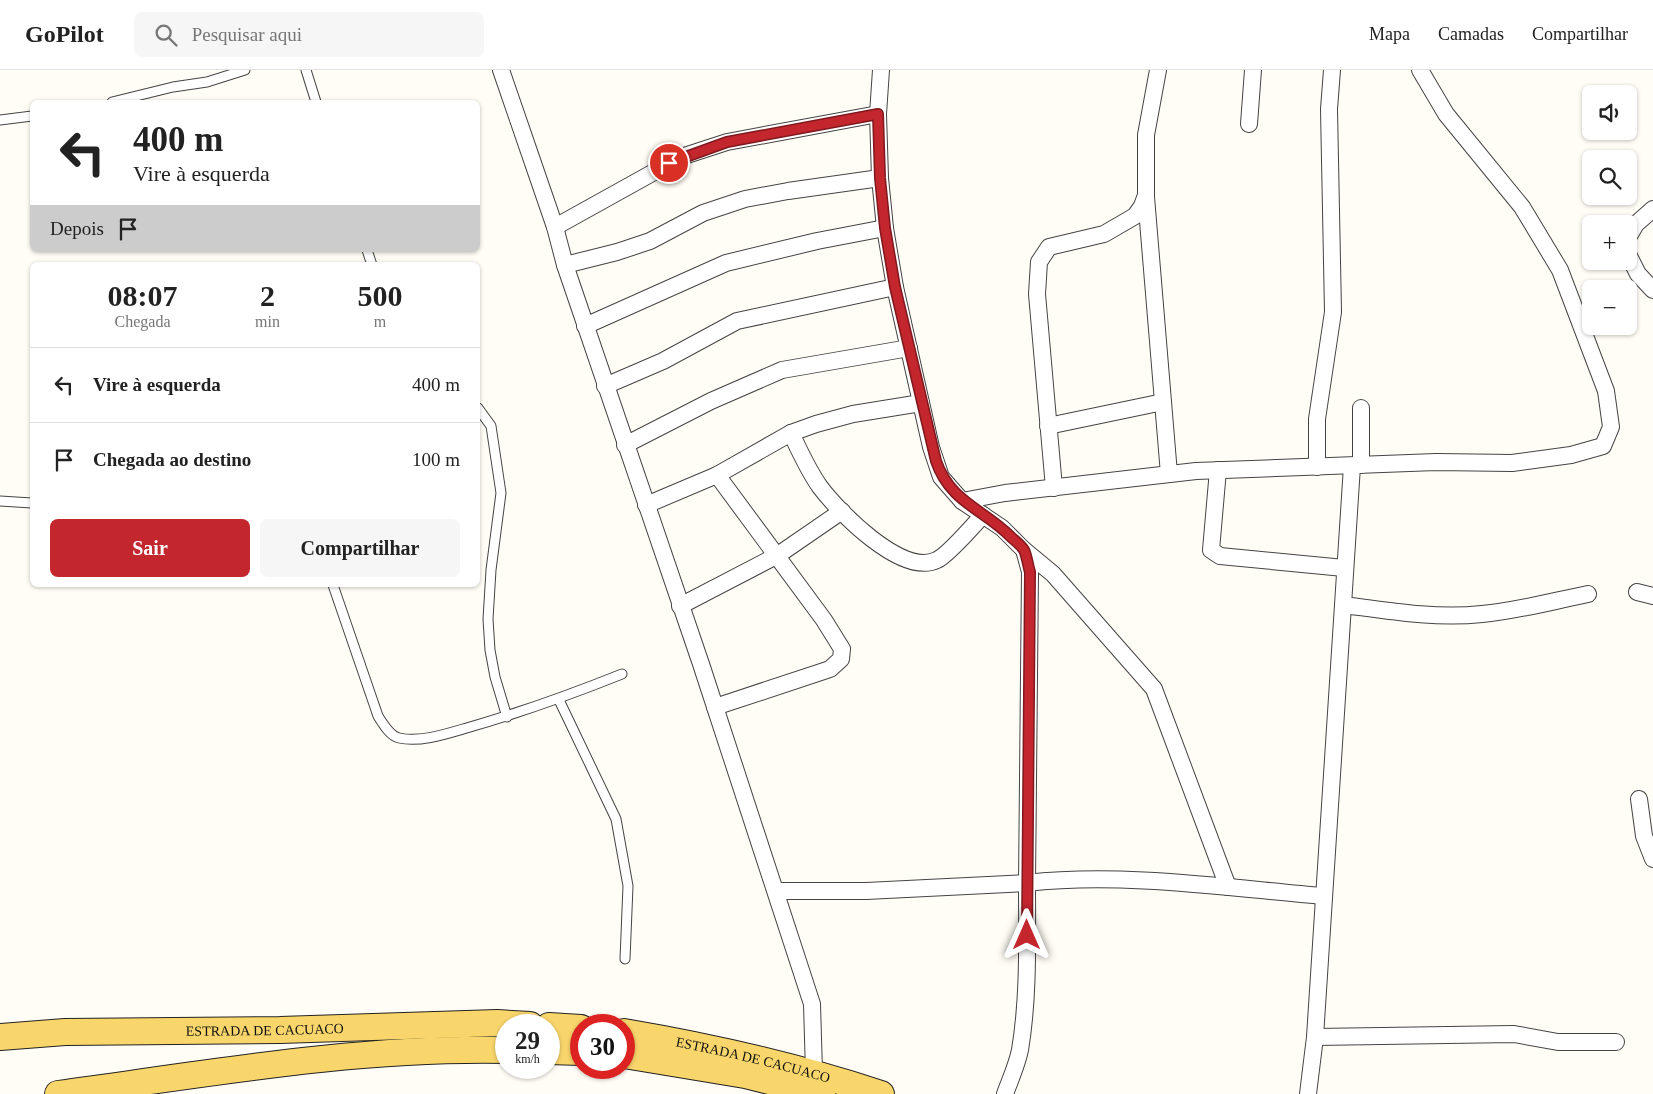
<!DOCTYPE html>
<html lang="pt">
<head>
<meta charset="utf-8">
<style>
	body { margin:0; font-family:Georgia,serif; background:#f6f6f6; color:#222; height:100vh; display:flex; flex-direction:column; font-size:19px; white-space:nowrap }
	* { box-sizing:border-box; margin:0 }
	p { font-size:16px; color:#767676 }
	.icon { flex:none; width:28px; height:28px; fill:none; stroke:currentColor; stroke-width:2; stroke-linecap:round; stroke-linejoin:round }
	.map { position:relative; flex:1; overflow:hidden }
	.side { position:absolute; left:30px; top:192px; width:450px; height:325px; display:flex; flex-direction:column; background:#fff; border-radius:8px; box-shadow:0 1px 4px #0004 }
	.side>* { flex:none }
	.hud { position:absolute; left:30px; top:30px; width:450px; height:152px; border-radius:8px; box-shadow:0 1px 4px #0004; background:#fff; color:#222; overflow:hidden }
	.fabs { position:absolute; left:1582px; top:15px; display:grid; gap:10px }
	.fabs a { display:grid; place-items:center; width:55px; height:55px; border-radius:8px; background:#fff; box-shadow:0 1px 4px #0004; font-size:25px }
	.speed { position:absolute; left:495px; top:944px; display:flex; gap:10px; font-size:25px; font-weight:700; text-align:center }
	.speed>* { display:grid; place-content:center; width:65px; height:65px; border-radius:50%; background:#fff; box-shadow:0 1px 4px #0004; line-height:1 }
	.speed small { font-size:12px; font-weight:400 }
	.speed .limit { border:8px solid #d22; background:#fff; color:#111 }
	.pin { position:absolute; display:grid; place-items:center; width:42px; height:42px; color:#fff; margin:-21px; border:2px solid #fff; border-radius:50%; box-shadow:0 1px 5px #0007 }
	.me { position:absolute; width:55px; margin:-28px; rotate:0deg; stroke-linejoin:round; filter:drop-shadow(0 0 4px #0008) }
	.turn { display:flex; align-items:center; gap:18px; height:105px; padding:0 20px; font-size:22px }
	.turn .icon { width:65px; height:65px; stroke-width:2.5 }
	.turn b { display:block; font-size:35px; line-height:42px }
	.then { display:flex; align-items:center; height:48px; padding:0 20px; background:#0003; gap:10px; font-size:19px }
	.eta { display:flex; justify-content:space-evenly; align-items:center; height:85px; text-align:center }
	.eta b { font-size:30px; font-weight:700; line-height:35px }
	.action { display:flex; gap:10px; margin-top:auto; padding:10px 20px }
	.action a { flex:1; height:58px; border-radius:8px; background:#c4262e; color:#fff; font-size:20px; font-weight:700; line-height:58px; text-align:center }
	.action a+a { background:#f6f6f6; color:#222 }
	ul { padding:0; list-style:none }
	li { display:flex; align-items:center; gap:15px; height:75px; padding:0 20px; border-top:1px solid #e0e0e0 }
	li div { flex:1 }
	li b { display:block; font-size:19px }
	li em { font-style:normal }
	header { display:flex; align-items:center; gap:30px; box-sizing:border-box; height:70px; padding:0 25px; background:#fff; border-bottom:1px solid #e0e0e0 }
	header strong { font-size:24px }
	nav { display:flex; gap:28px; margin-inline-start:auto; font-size:18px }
	.search { width:350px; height:45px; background:#f6f6f6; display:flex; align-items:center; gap:12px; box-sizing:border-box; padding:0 18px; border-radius:8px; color:#767676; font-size:19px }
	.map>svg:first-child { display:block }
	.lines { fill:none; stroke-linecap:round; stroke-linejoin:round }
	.service-casing { stroke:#444; stroke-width:11 }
	.minor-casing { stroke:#444; stroke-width:18 }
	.primary-casing { stroke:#222; stroke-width:28 }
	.service { stroke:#fff; stroke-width:9 }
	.minor { stroke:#fff; stroke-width:16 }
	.primary { stroke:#f9d66b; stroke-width:26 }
	.route-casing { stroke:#7f191e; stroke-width:12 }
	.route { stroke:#c4262e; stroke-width:9 }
	.labels { text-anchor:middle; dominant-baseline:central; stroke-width:5; stroke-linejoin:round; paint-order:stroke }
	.street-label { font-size:14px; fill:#111; stroke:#fff }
</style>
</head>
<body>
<header>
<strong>GoPilot</strong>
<div class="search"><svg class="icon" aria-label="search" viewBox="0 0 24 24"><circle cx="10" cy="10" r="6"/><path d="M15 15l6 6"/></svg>Pesquisar aqui</div>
<nav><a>Mapa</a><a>Camadas</a><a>Compartilhar</a></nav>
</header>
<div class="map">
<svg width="1653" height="1024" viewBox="0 0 1653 1024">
	<rect width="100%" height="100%" fill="#fffdf5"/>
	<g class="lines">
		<g class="service-casing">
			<g id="service">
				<polyline points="306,0 316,32"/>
				<polyline points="112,32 173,17 207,12 245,0"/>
				<polyline points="0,50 32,46"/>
				<polyline points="367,180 372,195"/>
				<polyline points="478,338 491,356 501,423 491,500 488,549 490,580 495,607 507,647"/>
				<polyline points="0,431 32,433"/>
				<path d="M333 515 378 646C383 654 390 666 399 668 421 673 449 663 470 657 522 642 572 624 622 604"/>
				<polyline points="559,630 616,749 628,816 625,889"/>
			</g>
		</g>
		<g class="minor-casing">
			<g id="minor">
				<polyline points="501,0 555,157 565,195 701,594 812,934 814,1002"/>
				<polyline points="1249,54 1253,0"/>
				<polyline points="1146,127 1169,404"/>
				<polyline points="555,157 681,87 727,72 878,44"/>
				<polyline points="1629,166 1636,154 1653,139"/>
				<polyline points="1629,186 1638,204 1653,220"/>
				<polyline points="565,195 617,182 650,171 703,143 745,129 788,121 880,108"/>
				<polyline points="585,256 726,193 817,171 885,158"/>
				<polyline points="605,316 663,291 737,251 895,217"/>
				<polyline points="1048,356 1163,332"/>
				<path d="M791 363C800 382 808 400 820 417 839 442 902 507 937 490 948 485 973 456 983 445"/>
				<polyline points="625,375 711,331 782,300 909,278"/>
				<polyline points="1361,395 1361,338"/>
				<polyline points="1317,397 1317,349 1333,242 1329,39 1332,0"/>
				<polyline points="1218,400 1211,480 1220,486 1344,498"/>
				<polyline points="1054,418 1037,224 1039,192 1049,177 1104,164 1135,146 1142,136 1146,125 1146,65 1158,0"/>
				<polyline points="962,431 1005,423 1196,401 1436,392 1512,393 1571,385 1603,376 1611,357 1606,321 1560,200 1522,137 1446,44 1420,0"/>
				<polyline points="646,435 717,405 791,363 816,354 853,344 921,333"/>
				<polyline points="1024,480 1053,504 1154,619 1228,817"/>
				<polyline points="1637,522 1653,526"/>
				<path d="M1344 535C1389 541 1436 549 1482 544 1517 541 1553 531 1588 524"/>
				<polyline points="680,536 778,485 842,441"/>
				<polyline points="715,637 830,599 841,589 842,579 824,550 717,405"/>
				<polyline points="1639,729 1644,766 1653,789"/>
				<polyline points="776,821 866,821 1027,813 1030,502 1024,480 1002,458 962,431 941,407 931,377 895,217 885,158 880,108 878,44 881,0"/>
				<polyline points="1315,967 1514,964 1558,972 1616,972"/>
				<path d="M1005 1024C1010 1010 1017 995 1020 980 1029 926 1027 868 1027 813 1121 802 1229 818 1323 826"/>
				<polyline points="1308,1024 1315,967 1352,396"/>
			</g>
		</g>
		<g class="primary-casing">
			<g id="primary">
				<polyline points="549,956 581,958"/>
				<path id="s1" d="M624 962C713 977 796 996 881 1024"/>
				<path id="s2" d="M0 967 65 962 280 960 497 953 530 955"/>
				<polyline points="549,981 581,982"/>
				<polyline points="624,985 745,1005 822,1024"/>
				<path d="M58 1024C206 1004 356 977 506 980"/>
			</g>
		</g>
		<use href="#service" class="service"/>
		<use href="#minor" class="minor"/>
		<use href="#primary" class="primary"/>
	</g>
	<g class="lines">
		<g class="route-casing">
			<path id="route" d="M669 93 727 72 878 44 880 108 885 158 895 217 936 391C950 432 983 439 1010 466 1014 470 1021 475 1024 480 1027 486 1028 496 1030 502L1027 865"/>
		</g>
		<use href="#route" class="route"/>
	</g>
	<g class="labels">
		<g class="street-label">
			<text stroke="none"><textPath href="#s2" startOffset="265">ESTRADA DE CACUACO</textPath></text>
			<text stroke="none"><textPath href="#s1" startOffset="132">ESTRADA DE CACUACO</textPath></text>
		</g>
	</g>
</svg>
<div class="fabs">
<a><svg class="icon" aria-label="sound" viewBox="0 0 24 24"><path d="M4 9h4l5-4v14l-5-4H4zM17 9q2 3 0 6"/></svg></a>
<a><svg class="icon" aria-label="search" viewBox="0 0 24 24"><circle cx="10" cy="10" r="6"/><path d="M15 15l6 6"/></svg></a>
<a>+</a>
<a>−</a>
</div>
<div class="speed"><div>29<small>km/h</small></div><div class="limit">30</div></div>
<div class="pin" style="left:669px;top:93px;background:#d93025"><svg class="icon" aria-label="arrive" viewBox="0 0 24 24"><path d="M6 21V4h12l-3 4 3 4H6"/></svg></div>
<svg class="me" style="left:1027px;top:865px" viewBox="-20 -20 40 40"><path d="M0-17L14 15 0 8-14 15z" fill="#c4262e" stroke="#fff" stroke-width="4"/></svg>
<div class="hud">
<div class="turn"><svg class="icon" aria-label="left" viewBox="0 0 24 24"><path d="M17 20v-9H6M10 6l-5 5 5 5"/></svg><div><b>400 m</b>Vire à esquerda</div></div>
<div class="then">Depois<svg class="icon" aria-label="arrive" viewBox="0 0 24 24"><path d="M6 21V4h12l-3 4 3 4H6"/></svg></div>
</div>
<section class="side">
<div class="eta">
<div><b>08:07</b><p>Chegada</p></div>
<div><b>2</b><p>min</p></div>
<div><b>500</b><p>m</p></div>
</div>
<ul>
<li><svg class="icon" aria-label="left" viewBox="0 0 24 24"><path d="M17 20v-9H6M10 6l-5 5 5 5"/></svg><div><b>Vire à esquerda</b></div><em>400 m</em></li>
<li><svg class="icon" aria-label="arrive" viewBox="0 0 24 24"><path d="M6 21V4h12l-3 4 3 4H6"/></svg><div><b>Chegada ao destino</b></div><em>100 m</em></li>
</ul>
<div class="action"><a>Sair</a><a>Compartilhar</a></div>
</section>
</div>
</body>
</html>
